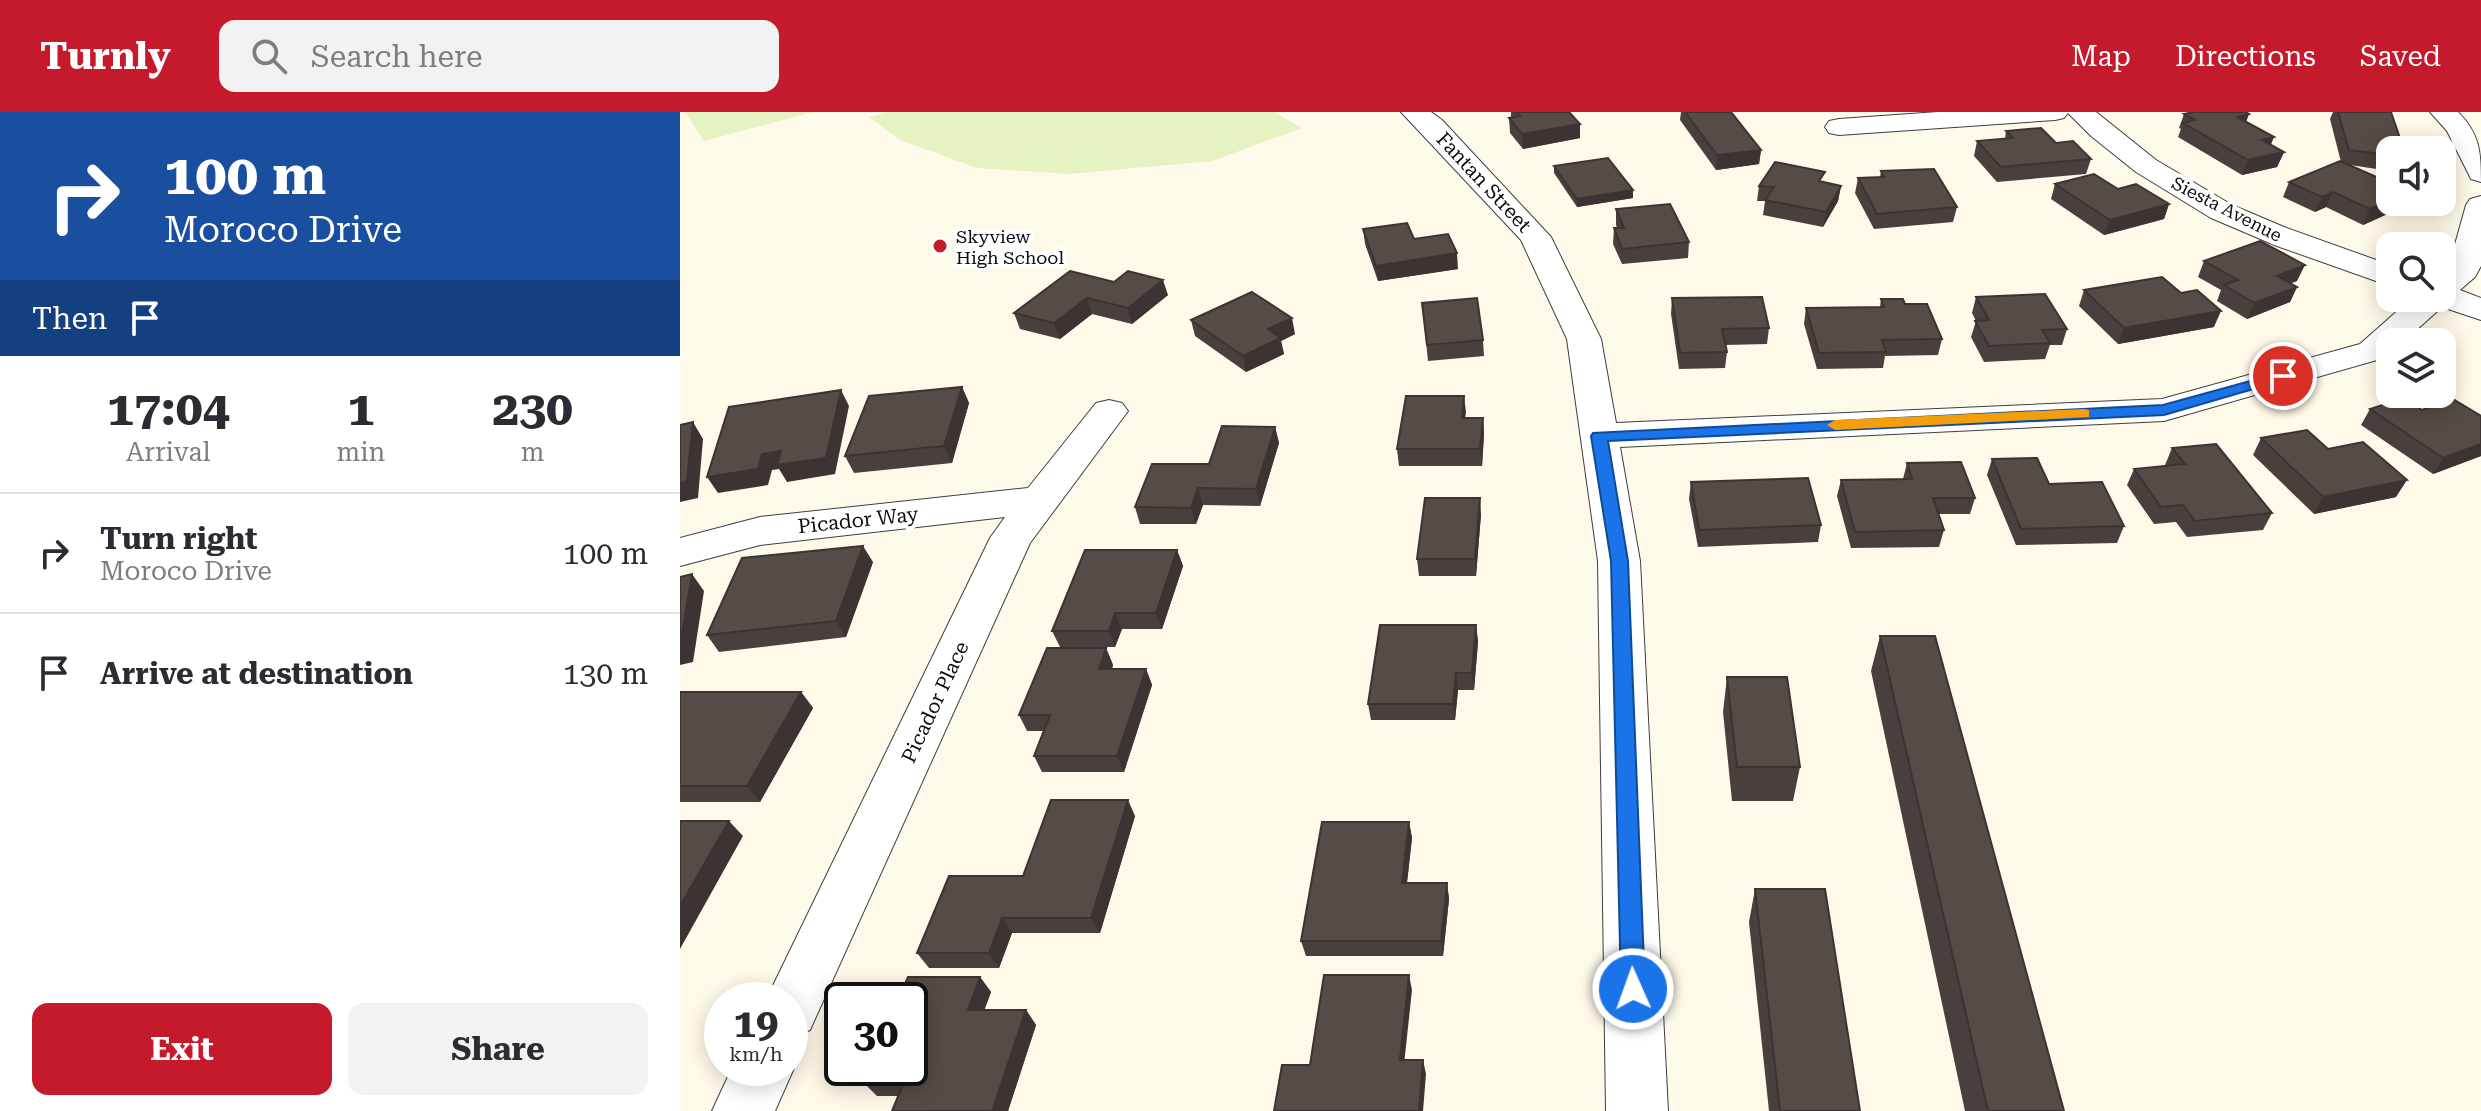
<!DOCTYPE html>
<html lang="en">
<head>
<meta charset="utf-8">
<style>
	body { margin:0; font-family:"Roboto Serif",serif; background:#f2f2f3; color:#2b2b33; height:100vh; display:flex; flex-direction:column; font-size:30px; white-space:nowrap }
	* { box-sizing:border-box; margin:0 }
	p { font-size:26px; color:#7c7c81 }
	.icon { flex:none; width:44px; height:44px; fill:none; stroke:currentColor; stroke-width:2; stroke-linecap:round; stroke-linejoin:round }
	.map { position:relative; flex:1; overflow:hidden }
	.details { display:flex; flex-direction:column; background:#fff; width:680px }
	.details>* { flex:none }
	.top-card { background:#1a4fa0; color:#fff; overflow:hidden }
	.controls { position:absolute; left:1696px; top:24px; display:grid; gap:16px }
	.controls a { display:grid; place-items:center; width:80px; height:80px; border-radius:16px; background:#fff; box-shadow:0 4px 20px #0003; font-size:40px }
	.speed { position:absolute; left:24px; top:870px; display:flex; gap:16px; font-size:40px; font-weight:700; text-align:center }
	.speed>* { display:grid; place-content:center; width:104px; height:104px; border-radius:50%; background:#fff; box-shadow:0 4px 20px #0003; line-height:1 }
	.speed small { font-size:20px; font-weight:400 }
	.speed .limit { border:4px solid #111; border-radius:12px; background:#fff; color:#111 }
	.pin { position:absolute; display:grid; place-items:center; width:68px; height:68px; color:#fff; margin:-34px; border:4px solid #fff; border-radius:50%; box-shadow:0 2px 8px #0007 }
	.me { position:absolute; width:88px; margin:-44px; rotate:358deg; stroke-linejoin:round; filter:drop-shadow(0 0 6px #0008) }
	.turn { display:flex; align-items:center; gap:28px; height:168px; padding:0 32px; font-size:36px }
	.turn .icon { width:104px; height:104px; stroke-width:2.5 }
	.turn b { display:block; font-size:56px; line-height:68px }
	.then { display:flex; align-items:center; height:76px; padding:0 32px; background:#0003; gap:16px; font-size:30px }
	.eta { display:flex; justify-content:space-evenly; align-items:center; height:136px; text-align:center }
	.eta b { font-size:48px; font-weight:700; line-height:56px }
	.action { display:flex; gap:16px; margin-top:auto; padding:16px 32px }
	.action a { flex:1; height:92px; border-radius:16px; background:#c5192c; color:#fff; font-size:32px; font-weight:700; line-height:92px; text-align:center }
	.action a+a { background:#f2f2f3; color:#2b2b33 }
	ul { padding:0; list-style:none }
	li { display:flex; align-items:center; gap:24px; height:120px; padding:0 32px; border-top:2px solid #e1e1e2 }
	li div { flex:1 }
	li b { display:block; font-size:30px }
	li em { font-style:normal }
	header { display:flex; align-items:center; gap:48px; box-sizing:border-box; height:112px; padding:0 40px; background:#c5192c; color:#fff }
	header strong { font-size:38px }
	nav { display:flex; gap:44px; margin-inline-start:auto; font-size:28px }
	.search { width:560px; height:72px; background:#f2f2f3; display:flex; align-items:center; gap:20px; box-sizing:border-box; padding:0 28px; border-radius:16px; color:#7c7c81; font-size:30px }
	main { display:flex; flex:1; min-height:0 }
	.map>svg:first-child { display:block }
	.pitch { fill:#e5f3c3 }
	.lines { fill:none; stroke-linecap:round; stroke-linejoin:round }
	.street-casing { stroke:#3e3e3e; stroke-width:2 }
	.street { fill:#fff; fill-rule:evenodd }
	.wall { fill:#49403d }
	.shaded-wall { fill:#3c3432 }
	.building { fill:#554b47; stroke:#3c3432; stroke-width:2 }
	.route { fill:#1a73e8; stroke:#114b97; stroke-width:2 }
	.slow { fill:#f59e0b }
	.poi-dot { fill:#c5192c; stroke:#fff; stroke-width:3 }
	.labels { text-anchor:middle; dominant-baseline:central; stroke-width:8; stroke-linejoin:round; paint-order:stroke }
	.far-street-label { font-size:18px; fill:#0b0b0b; stroke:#fff }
	.far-poi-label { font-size:18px; fill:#0b0b0b; stroke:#fff; text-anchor:start }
	.street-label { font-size:20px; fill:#0b0b0b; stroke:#fff }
</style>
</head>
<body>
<header>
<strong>Turnly</strong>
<div class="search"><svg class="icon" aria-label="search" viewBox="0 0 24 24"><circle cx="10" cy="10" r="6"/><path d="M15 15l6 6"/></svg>Search here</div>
<nav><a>Map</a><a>Directions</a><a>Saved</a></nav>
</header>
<main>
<section class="details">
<div class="top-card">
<div class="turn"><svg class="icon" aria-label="right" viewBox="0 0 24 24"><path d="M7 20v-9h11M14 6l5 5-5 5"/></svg><div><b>100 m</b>Moroco Drive</div></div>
<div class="then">Then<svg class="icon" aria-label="arrive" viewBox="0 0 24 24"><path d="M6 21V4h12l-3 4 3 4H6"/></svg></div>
</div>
<div class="eta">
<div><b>17:04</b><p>Arrival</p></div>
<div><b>1</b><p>min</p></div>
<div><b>230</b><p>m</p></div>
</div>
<ul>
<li><svg class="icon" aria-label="right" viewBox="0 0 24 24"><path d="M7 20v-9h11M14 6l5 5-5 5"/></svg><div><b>Turn right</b><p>Moroco Drive</p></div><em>100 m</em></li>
<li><svg class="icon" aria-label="arrive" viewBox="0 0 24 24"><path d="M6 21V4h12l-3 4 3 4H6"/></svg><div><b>Arrive at destination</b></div><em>130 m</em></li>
</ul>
<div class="action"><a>Exit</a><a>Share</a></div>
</section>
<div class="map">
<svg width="1801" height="999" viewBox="0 0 1801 999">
	<rect width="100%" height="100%" fill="#fff9e9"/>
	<g class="pitch">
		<polygon points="5,0 133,0 24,29"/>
		<polygon points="210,0 594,0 622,16 532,49 389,62 297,56 220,28 189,5"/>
	</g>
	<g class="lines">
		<g class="street-casing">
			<g id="street">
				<polygon points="721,0 751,0 762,8 871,125 921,227 936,311 1482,287 1680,232 1732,186 1762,186 1762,160 1769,154 1786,93 1790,87 1801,84 1801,154 1795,165 1780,178 1801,186 1801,208 1762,195 1723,230 1710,230 1710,241 1704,246 1484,309 940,335 960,449 988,999 926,999 918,449 887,227 841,128"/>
				<polygon points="1258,0 1416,0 1476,48 1552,93 1604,115 1710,153 1710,174 1597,134 1531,106 1456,60 1411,24 1388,1 1384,6 1375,8 1159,23 1149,21 1145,15 1149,9 1159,7"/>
				<path d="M1750 0H1778C1800 22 1801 40 1801 70L1791 67 1767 19Z"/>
				<polygon points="429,288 442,291 448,299 350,431 130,918 110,926 110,888 86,888 310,426 325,405 80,433 0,454 0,426 80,405 348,376 416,291"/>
				<polygon points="110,947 114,956 95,999 32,999 52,956 110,956"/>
			</g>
		</g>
		<use href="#street" class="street"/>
	</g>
	<g class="wall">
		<polygon points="831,0 889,0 900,26 843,37 830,21 829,6 831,6"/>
		<polygon points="1001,0 1051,0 1081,38 1079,52 1036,58 1000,8"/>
		<polygon points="1653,0 1711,0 1710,59 1670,53 1723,95 1683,113 1646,95 1635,100 1603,85 1609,70 1661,50 1650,7"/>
		<polygon points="1504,2 1566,10 1591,33 1604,40 1597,55 1562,63 1498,25 1501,17 1499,16"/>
		<polygon points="1326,19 1376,31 1411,47 1406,62 1317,70 1294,44 1297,29 1325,27"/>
		<polygon points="874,54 953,78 953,86 897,95 874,61"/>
		<polygon points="1201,59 1277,95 1273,110 1194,117 1175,81 1178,66 1200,65"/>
		<polygon points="1143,70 1161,74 1158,89 1143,115 1083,103 1085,89 1077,89 1079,74"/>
		<polygon points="1375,72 1438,77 1489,92 1484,107 1424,123 1371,87"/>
		<polygon points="936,97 1009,130 1008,146 942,152 933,132 934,116 937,116 936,113"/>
		<polygon points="683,117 734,127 778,157 698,169 685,132"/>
		<polygon points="1524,149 1617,169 1611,171 1617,175 1610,190 1567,207 1537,189 1541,178 1518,165"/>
		<polygon points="390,159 488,183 452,212 412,202 380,227 340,217 334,201"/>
		<polygon points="1404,178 1534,215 1438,232 1399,194"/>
		<polygon points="1296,185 1387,217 1382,233 1370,233 1365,247 1304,250 1291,225 1296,209 1292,201"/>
		<polygon points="992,186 1089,216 1087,232 1045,233 1047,240 1045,256 999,257 991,202"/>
		<polygon points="1201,187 1225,192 1262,227 1258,243 1205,244 1203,256 1137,257 1124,212 1126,196 1200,195"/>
		<polygon points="742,191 803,228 804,244 748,249"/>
		<polygon points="511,208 615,222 601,229 604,242 566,260 515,224"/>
		<polygon points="282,275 289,291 272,351 174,361 165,344"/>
		<polygon points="784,284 785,306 803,306 804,322 802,354 719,354 717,337"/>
		<polygon points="1690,297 1742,298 1801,304 1801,344 1753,362 1681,313"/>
		<polygon points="595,315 599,331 580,394 523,393 516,412 460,412 455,395"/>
		<polygon points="1581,326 1648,337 1716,385 1634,402 1573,343"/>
		<polygon points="1492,336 1592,401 1583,418 1507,425 1496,410 1474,412 1447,373 1454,357 1486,354 1485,353"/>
		<polygon points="1312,347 1369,372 1444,414 1437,431 1336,433 1307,363"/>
		<polygon points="1227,351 1295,386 1290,402 1259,402 1264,418 1259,435 1171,436 1157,384 1161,368 1223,367"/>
		<polygon points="1011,370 1141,413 1138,430 1018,435 1009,387"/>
		<polygon points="801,402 796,464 739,464 737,447"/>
		<polygon points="497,438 503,454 482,517 442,517 435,535 380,535 372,519"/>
		<polygon points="193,450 166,525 39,540 27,523"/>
		<polygon points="796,513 798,530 794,578 778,578 775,608 691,608 688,592"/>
		<polygon points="1200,524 1384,999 1285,999 1191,559"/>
		<polygon points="426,536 433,553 432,557 466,557 472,573 444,660 362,660 354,644 363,619 347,619 339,603"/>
		<polygon points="1047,565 1120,655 1113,689 1052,689 1043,600"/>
		<polygon points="0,580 121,580 133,596 80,690 0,690"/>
		<polygon points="455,704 420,821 332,821 319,856 249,856 237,841 343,764"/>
		<polygon points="729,710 732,726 727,771 767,771 769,787 763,844 626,844 621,829"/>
		<polygon points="1075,777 1180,999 1089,999 1069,810"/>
		<polygon points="300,865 311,880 304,898 346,898 356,913 328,999 212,999 218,984 197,984 183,970"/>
	</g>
	<g class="shaded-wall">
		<polygon points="1569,2 1564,16 1557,5"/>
		<polygon points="900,12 900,26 843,37 842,22"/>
		<polygon points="1594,25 1588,40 1582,28"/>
		<polygon points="1081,38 1079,52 1036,58 1037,43"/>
		<polygon points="1604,40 1597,55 1562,63 1568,48"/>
		<polygon points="1161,74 1158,89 1143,115 1146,100"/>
		<polygon points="953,78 953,86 897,95 897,87"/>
		<polygon points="1653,80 1646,95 1635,100 1642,85"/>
		<polygon points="1710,89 1710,90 1725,90 1723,95 1683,113 1690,97"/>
		<polygon points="1489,92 1484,107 1424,123 1430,108"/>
		<polygon points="777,141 778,157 698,169 696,154"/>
		<polygon points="1625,153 1617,169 1590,179 1597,164"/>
		<polygon points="483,168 488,183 452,212 448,196"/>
		<polygon points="1617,175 1610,190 1567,207 1574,191"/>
		<polygon points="407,186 412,202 380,227 374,211"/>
		<polygon points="1541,199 1534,215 1438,232 1444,216"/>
		<polygon points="612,206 615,222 601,229 604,242 566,260 563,244 588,217"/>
		<polygon points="282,275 289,291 272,351 264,334"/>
		<polygon points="161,278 169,294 155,362 107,370 99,357 92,358 88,373 38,381 27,365 82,342 101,339"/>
		<polygon points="784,284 786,300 783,322 782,306"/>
		<polygon points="803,306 804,322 802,354 800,337"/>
		<polygon points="13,310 23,327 18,386 0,390 0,371"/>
		<polygon points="595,315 599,331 580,394 576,377"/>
		<polygon points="1801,332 1801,344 1753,362 1763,346"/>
		<polygon points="1727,368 1716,385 1634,402 1643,385"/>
		<polygon points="518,376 523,393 516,412 511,396"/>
		<polygon points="800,386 801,402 796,464 795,447"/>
		<polygon points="183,434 193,450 166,525 156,509"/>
		<polygon points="497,438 503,454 482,517 476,501"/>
		<polygon points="12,462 24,479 13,550 0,553 0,533"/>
		<polygon points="435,501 442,517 435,535 429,519"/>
		<polygon points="796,513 798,530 794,578 792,561"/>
		<polygon points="426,536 433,553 426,573 419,557"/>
		<polygon points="466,557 472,573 444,660 437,644"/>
		<polygon points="776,561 778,578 775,608 773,592"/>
		<polygon points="121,580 133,596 80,690 67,674"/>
		<polygon points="448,688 455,704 420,821 411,806"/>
		<polygon points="49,709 63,724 0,837 0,794"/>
		<polygon points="729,710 732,726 725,787 722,771"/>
		<polygon points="767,771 769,787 763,844 761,829"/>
		<polygon points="322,806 332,821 319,856 309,841"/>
		<polygon points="729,863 732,878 723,962 720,948"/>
		<polygon points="300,865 311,880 299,913 288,898"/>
		<polygon points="346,898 356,913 328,999 312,999"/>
		<polygon points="743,948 746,962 743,999 739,999"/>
	</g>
	<g class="building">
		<polygon points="836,0 889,0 900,12 842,22 829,6 840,4"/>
		<polygon points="1005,0 1051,0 1081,38 1037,43"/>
		<polygon points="1514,0 1566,0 1569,2 1557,5 1594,25 1582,28 1604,40 1568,48 1503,11 1515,8 1504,2"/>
		<polygon points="1658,0 1711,0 1724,38 1710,38 1710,43 1669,38"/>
		<polygon points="1361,16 1376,31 1393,29 1411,47 1321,55 1297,29 1333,26 1326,19"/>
		<polygon points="928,46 953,78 897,87 874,54"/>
		<polygon points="1660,49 1710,71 1710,89 1690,97 1653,80 1642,85 1609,70"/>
		<polygon points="1095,50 1145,60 1139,69 1161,74 1146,100 1085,88 1094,75 1079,74"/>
		<polygon points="1254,57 1277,95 1197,102 1178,66 1204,65 1201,59"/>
		<polygon points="1414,62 1438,77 1456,72 1489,92 1430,108 1375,72"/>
		<polygon points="990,92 1009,130 942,137 934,116 944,116 936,97"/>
		<polygon points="727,111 734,127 768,122 777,141 696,154 683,117"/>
		<polygon points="1580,129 1625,153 1597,164 1617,175 1574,191 1544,173 1558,168 1524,149"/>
		<polygon points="390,159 434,170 448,159 483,168 448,196 407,186 374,211 334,201"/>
		<polygon points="1482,165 1501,181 1517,178 1541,199 1444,216 1404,178"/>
		<polygon points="572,180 612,206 588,217 600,226 563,244 511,208"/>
		<polygon points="1365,182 1387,217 1362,218 1370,231 1309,234 1295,209 1309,208 1296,185"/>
		<polygon points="1082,185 1089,216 1042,217 1047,240 1000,241 992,186"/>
		<polygon points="797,186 803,228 747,233 742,191"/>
		<polygon points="1201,187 1223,187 1225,192 1247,192 1262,227 1202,228 1206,240 1139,241 1126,196 1204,195"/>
		<polygon points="282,275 264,334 165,344 189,284"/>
		<polygon points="161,278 146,346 97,353 101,339 82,342 78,357 27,365 49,295"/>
		<polygon points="726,284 784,284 782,306 803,306 800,337 717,337"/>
		<polygon points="1724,286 1742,298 1773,287 1801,304 1801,332 1763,346 1690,297"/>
		<polygon points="13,310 7,369 0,371 0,313"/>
		<polygon points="542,314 595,315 576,377 518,376 511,396 455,395 472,352 529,352"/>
		<polygon points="1627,318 1648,337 1683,330 1727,368 1643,385 1581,326"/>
		<polygon points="1536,332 1592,401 1515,409 1503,393 1481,395 1454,357 1505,352 1492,336"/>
		<polygon points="1357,346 1369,372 1422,370 1444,414 1341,417 1312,347"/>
		<polygon points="1281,350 1295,386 1253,386 1264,418 1175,420 1161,368 1232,367 1227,351"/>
		<polygon points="1128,366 1141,413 1019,418 1011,370"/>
		<polygon points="745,386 800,386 795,447 737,447"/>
		<polygon points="183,434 156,509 27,523 62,446"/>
		<polygon points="405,438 497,438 476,501 435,501 429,519 372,519"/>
		<polygon points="12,462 0,533 0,465"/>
		<polygon points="700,513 796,513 792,561 776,561 773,592 688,592"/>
		<polygon points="1200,524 1255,524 1384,999 1308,999"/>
		<polygon points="367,536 426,536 419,557 466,557 437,644 354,644 370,603 339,603"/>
		<polygon points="1047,565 1107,565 1120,655 1057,655"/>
		<polygon points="0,580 121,580 67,674 0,674"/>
		<polygon points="371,688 448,688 411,806 322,806 309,841 237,841 269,764 343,764"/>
		<polygon points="0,709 49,709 0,794"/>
		<polygon points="642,710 729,710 722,771 767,771 761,829 621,829"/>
		<polygon points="1075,777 1145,777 1180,999 1100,999"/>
		<polygon points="644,863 729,863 720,948 743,948 739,999 594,999 602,953 630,953"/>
		<polygon points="228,865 300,865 288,898 346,898 312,999 212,999 224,970 183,970 189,956 230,956 230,888 218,888"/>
	</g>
	<polygon class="route" points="1603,260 1608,261 1608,267 1484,303 928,329 948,449 965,877 961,885 953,888 945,885 941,877 931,449 911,324 913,321 1483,293"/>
	<polygon class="slow" points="1404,297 1409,298 1409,305 1155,318 1147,313 1155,308"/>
	<circle class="poi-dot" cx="260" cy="134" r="8"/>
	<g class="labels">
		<g class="far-street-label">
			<text transform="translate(1547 97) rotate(27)">Siesta Avenue</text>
		</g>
		<g class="far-poi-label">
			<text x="276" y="124">Skyview<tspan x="276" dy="21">High School</tspan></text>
		</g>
		<g class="street-label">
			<text transform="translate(804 70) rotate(47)">Fantan Street</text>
			<text transform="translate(178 408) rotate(-6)">Picador Way</text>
			<text transform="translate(255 590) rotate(-65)">Picador Place</text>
		</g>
	</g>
</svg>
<div class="controls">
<a><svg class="icon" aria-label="sound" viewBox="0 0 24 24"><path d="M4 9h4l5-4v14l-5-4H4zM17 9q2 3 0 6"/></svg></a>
<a><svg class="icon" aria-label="search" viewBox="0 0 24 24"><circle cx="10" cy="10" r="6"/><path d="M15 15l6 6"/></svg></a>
<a><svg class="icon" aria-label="layers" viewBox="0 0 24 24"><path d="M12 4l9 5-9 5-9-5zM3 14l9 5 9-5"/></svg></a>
</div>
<div class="speed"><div>19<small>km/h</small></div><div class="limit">30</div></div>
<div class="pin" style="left:1603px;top:264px;background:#d93025"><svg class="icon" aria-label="arrive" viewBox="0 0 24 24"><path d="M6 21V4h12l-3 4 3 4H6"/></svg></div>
<svg class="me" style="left:953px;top:877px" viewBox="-20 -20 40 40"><circle r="17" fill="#1a73e8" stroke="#fff" stroke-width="3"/><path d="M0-11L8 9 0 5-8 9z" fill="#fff"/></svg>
</div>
</main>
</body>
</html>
